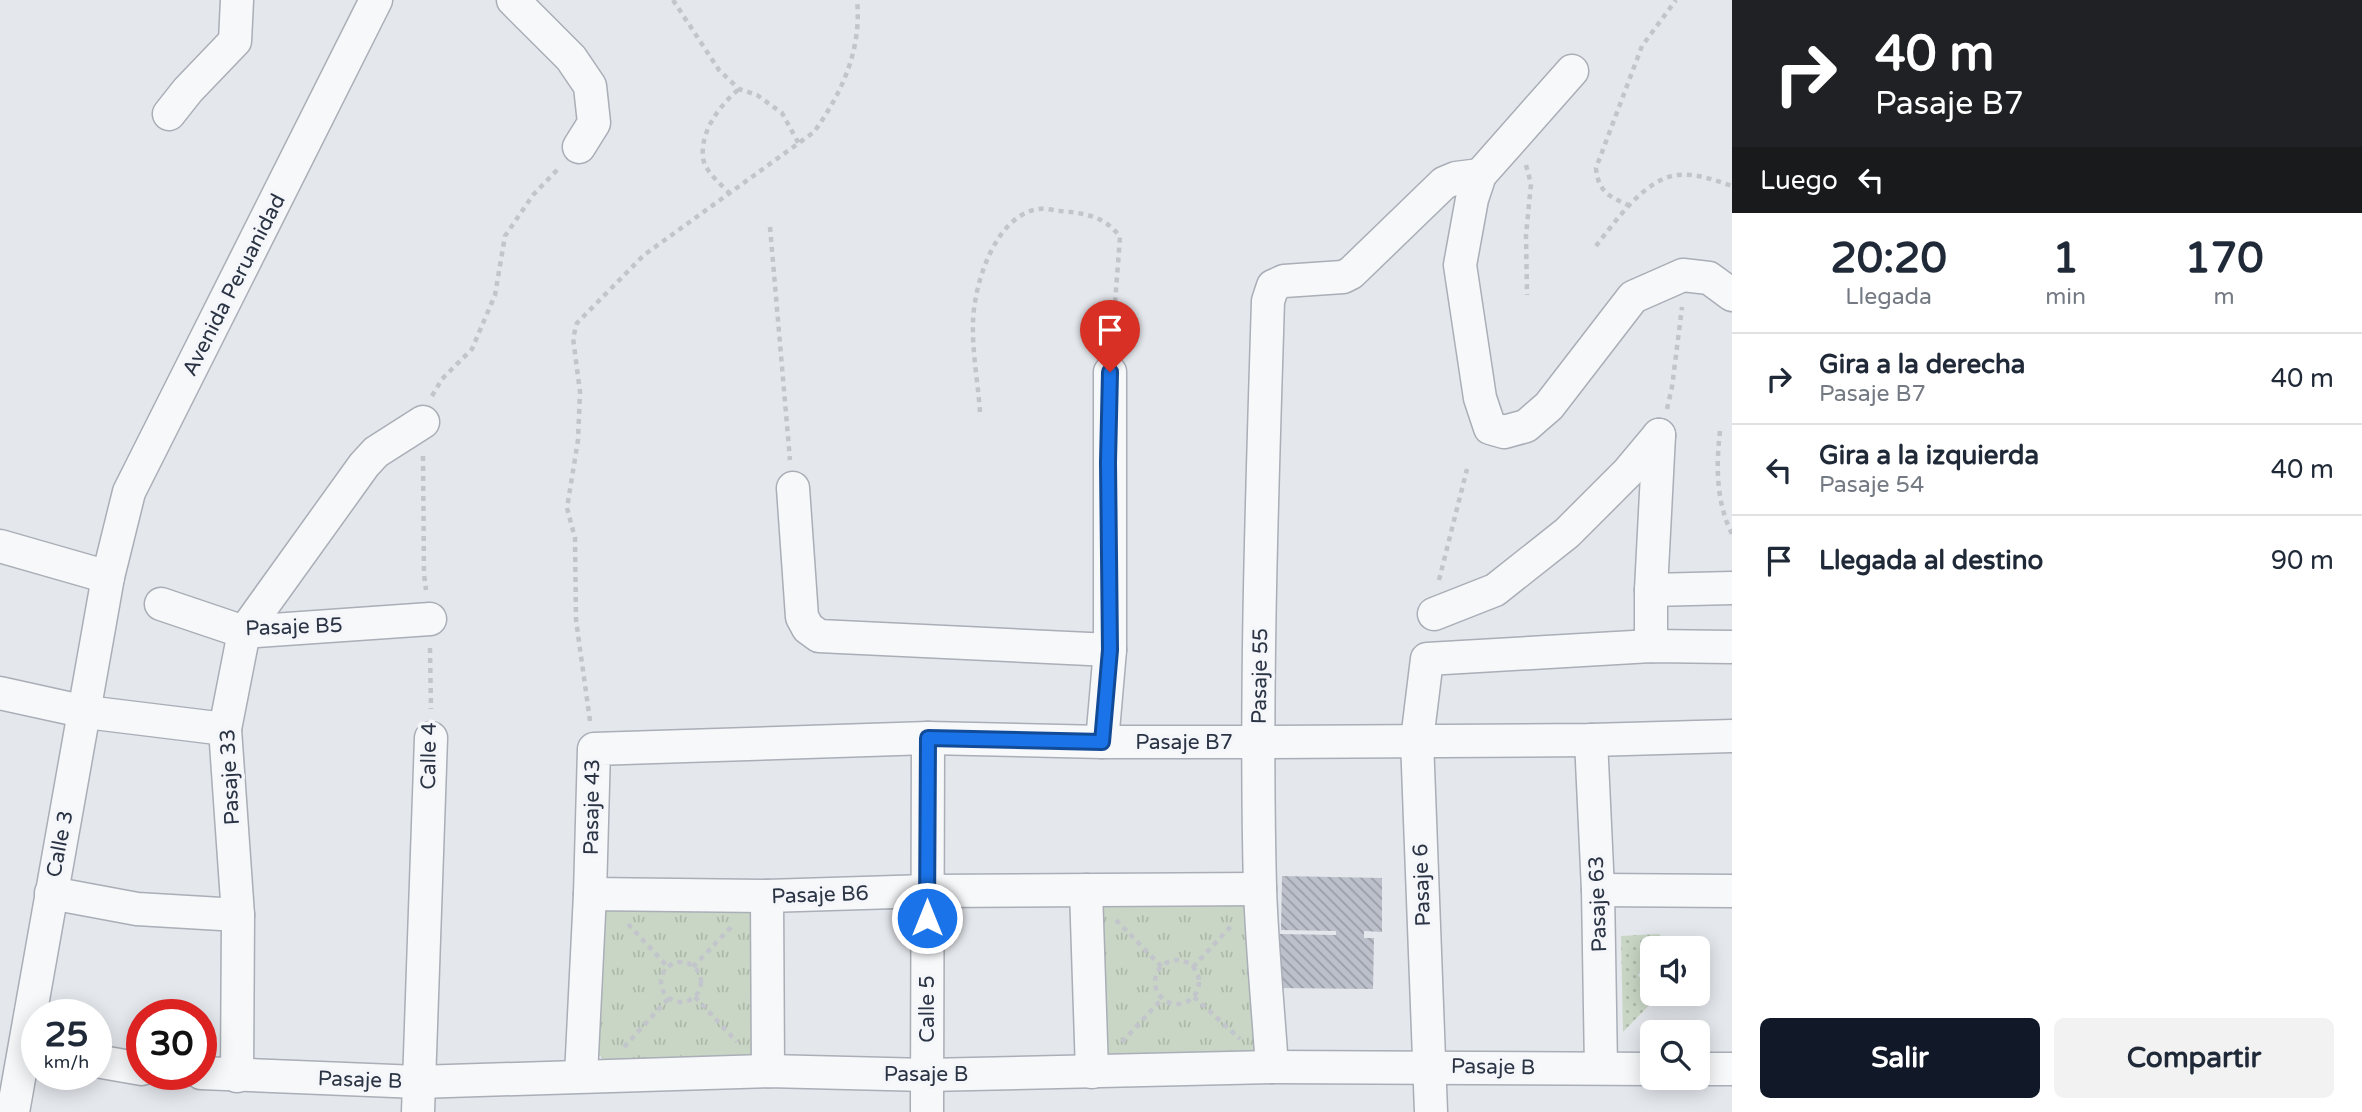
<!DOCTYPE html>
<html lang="es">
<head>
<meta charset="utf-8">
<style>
	body { margin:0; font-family:"Varela Round",sans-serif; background:#f2f2f3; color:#1f2937; height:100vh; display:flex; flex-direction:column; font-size:26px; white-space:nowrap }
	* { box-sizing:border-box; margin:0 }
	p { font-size:23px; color:#747a83 }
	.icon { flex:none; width:38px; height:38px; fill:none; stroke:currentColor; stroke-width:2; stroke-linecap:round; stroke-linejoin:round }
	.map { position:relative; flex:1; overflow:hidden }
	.side { display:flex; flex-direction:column; background:#fff; width:630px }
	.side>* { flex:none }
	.top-card { background:#202124; color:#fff; overflow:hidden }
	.tools { position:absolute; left:1640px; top:936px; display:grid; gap:14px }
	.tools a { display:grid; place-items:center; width:70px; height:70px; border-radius:10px; background:#fff; box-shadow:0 4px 18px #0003; font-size:35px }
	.speed { position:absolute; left:21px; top:999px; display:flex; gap:14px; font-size:35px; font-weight:700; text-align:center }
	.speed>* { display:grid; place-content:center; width:91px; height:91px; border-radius:50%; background:#fff; box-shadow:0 4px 18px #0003; line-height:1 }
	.speed small { font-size:18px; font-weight:400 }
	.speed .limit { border:10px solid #d22; background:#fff; color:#111 }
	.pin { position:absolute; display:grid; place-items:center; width:60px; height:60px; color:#fff; margin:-72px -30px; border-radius:50% 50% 50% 0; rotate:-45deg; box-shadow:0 0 7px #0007 }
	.pin .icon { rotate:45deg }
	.me { position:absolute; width:77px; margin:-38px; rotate:0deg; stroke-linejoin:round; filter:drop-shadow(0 0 5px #0008) }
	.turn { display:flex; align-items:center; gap:24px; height:147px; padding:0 28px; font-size:32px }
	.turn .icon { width:91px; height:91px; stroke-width:2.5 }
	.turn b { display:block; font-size:49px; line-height:60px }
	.then { display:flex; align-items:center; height:66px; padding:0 28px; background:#0003; gap:14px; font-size:26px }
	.eta { display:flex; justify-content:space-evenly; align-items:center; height:119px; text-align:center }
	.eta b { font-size:42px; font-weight:700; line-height:49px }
	.action { display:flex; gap:14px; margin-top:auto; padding:14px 28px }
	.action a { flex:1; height:80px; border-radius:10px; background:#111827; color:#fff; font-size:28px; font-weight:700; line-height:80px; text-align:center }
	.action a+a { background:#f2f2f3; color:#1f2937 }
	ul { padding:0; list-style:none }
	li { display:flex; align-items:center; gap:21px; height:91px; padding:0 28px; border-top:2px solid #e0e1e3 }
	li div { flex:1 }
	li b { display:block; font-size:26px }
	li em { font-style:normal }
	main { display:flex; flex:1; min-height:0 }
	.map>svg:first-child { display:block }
	.grass { fill:url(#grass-dots) }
	.park { fill:url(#park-tufts) }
	.building { fill:url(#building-back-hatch) }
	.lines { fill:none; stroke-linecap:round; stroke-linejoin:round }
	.street-casing { stroke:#a9aeb7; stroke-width:35 }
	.path { stroke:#c2c5cb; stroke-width:4.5; stroke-dasharray:5 5; stroke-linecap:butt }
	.street { stroke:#f7f8fa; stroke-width:32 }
	.route-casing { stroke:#114b97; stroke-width:18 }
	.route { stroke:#1a73e8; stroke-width:12 }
	.labels { text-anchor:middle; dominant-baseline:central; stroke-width:7; stroke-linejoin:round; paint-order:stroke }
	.street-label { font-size:21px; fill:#2b3445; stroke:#f4f6f9 }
</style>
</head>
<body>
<main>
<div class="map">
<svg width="1732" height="1112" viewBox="0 0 1732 1112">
	<defs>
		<pattern id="grass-dots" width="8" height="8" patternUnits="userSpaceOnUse" patternTransform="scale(1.75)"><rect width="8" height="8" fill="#c9d6c5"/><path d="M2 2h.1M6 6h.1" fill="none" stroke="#adb8ab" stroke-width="1.8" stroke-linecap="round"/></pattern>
		<pattern id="park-tufts" width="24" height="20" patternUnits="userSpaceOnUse" patternTransform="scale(1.75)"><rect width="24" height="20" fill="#c9d6c5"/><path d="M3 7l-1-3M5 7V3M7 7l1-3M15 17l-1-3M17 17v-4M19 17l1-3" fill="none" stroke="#adb8ab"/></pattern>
		<pattern id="building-back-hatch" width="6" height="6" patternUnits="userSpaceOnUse" patternTransform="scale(1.75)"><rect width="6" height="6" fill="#bbc0ca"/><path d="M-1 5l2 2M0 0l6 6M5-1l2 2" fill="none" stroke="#989da6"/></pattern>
	</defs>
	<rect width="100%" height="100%" fill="#e4e7ec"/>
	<polygon class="grass" points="1659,934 1667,942 1662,948 1652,948 1652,959 1638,975 1652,994 1657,997 1623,1032 1621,936"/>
	<g class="park">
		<polygon points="1254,902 1263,1058 1113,1062 1105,1054 1098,909 1107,904"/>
		<polygon points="611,907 752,907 752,1063 609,1064 599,1055 603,914"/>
	</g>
	<polygon class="building" points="1282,876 1382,878 1382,932 1364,931 1364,938 1374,938 1373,989 1279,988 1280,934 1336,935 1336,931 1281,930"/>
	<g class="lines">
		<g class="street-casing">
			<g id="street">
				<polyline points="513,0 571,58 590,86 594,123 579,147"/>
				<polyline points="1572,71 1480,175 1472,199 1460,265 1480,398 1490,428 1504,432 1526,426 1549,406 1633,297 1683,275 1709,278 1732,295"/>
				<polyline points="169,114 188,90 235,41 237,0"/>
				<polyline points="793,488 802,617 808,628 819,636 1110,650"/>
				<polyline points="0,546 108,577"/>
				<polyline points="1651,590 1732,588"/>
				<polyline points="161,604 244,632 430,619"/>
				<polyline points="1434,614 1495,590 1567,533 1628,472 1659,435"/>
				<polyline points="1651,646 1651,590 1659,435"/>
				<polyline points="0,693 86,712 225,729"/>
				<polyline points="1591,740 1598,890 1601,1068"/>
				<polyline points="1102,742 1110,650 1110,372"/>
				<polyline points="1086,890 1092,1072"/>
				<polyline points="1598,890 1732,891"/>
				<polyline points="51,893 137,909 238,915"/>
				<polyline points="590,894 767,896 927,891 1260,889"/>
				<polyline points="767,896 768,1071"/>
				<polyline points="96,1061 142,1069"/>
				<path d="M1272 1067C1268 1007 1262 947 1260 888 1255 692 1262 496 1268 301L1273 286 1284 281 1343 277 1351 273 1444 183 1456 178 1480 175"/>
				<polyline points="1698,1069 1732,1069"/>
				<polyline points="201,1073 418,1082 768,1071 927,1075 1272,1067 1652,1069"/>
				<polyline points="237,1076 238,915 225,729 244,632 364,465 376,452 423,422"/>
				<polyline points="581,1076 590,894 594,749 928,738 1102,742 1259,742 1591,740 1732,736"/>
				<polyline points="13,1112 108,577 129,492 376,0"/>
				<polyline points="418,1112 431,738"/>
				<polyline points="927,1112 928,738"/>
				<polyline points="1431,1112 1417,740 1427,659 1651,646 1732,647"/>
			</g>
		</g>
		<g class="path">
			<polyline points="673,0 719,70 739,89 757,95 782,113 799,144"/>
			<polyline points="1526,165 1531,184 1526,235 1527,295"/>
			<path d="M730 194C721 184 705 172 703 158 700 131 720 105 739 89"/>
			<path d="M1630 206C1610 197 1598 192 1596 168L1642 46 1676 0"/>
			<polyline points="770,227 790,460"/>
			<path d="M1596 246C1615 222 1645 178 1678 175 1697 173 1714 180 1732 186"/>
			<polyline points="432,396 442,379 472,349 495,295 505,236 533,195 559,168"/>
			<polyline points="1667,409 1672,387 1682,307"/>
			<path d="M980 412C978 383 972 351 973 322 974 284 995 216 1038 209 1045 208 1053 210 1060 211 1084 213 1105 216 1120 237L1112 343"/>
			<path d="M1720 431C1716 466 1716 502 1732 534"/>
			<polyline points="423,456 424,574 426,590"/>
			<polyline points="1439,580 1467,469"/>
			<polyline points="430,648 431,709"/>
			<path d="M590 721 576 620 575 538 567 508 578 440 580 392 573 338 577 323 644 255 814 132C842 93 862 49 857 0"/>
			<polyline points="1116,920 1162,967"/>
			<polyline points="628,924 668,967"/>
			<circle cx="1177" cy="982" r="22"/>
			<circle cx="681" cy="982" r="20"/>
			<polyline points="693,967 734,924"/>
			<polyline points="1193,967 1233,924"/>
			<polyline points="695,997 737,1042"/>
			<polyline points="1194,997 1240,1039"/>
			<polyline points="1122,1042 1162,999"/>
			<polyline points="624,1047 669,998"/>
		</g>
		<use href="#street" class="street"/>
	</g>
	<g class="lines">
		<g class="route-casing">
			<polyline id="route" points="927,918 928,738 1102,742 1110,650 1108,462 1110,372"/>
		</g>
		<use href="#route" class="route"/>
	</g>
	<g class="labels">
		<g class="street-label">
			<text transform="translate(234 285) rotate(-63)">Avenida Peruanidad</text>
			<text transform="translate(294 627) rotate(-2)">Pasaje B5</text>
			<text transform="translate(1260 676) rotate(-89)">Pasaje 55</text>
			<text x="1184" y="742">Pasaje B7</text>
			<text transform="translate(429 756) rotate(-89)">Calle 4</text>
			<text transform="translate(230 777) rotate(-93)">Pasaje 33</text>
			<text transform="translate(592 807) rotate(-89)">Pasaje 43</text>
			<text transform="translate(60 844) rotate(-79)">Calle 3</text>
			<text transform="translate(1422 885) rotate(-92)">Pasaje 6</text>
			<text transform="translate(820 895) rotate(-2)">Pasaje B6</text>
			<text transform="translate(1598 904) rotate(-92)">Pasaje 63</text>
			<text transform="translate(927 1009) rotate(-90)">Calle 5</text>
			<text transform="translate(1493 1067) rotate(1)">Pasaje B</text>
			<text x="926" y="1074">Pasaje B</text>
			<text transform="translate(360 1080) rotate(2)">Pasaje B</text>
		</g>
	</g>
</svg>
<div class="tools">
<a><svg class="icon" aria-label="sound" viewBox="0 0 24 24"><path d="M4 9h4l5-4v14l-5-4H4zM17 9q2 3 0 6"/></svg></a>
<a><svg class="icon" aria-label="search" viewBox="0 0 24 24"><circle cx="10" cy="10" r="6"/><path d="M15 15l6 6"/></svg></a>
</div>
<div class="speed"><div>25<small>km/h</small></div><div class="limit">30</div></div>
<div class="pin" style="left:1110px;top:372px;background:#d93025"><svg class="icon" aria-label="arrive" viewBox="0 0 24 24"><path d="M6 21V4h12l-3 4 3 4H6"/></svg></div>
<svg class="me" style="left:927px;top:918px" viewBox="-20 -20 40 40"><circle r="17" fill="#1a73e8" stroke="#fff" stroke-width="3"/><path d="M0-11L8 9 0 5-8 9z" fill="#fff"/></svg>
</div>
<section class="side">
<div class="top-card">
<div class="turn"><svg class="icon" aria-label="right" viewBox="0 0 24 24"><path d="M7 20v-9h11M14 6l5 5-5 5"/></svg><div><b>40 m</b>Pasaje B7</div></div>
<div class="then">Luego<svg class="icon" aria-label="left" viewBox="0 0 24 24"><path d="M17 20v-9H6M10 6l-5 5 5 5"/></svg></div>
</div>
<div class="eta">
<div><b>20:20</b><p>Llegada</p></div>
<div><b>1</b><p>min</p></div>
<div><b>170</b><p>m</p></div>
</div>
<ul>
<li><svg class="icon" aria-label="right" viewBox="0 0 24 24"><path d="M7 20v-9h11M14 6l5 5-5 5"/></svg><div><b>Gira a la derecha</b><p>Pasaje B7</p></div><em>40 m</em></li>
<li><svg class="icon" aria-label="left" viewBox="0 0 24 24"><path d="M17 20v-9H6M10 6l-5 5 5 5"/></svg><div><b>Gira a la izquierda</b><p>Pasaje 54</p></div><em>40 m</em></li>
<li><svg class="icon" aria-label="arrive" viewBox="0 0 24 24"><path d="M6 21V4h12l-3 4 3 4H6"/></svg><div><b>Llegada al destino</b></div><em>90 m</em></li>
</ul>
<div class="action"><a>Salir</a><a>Compartir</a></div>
</section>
</main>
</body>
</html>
